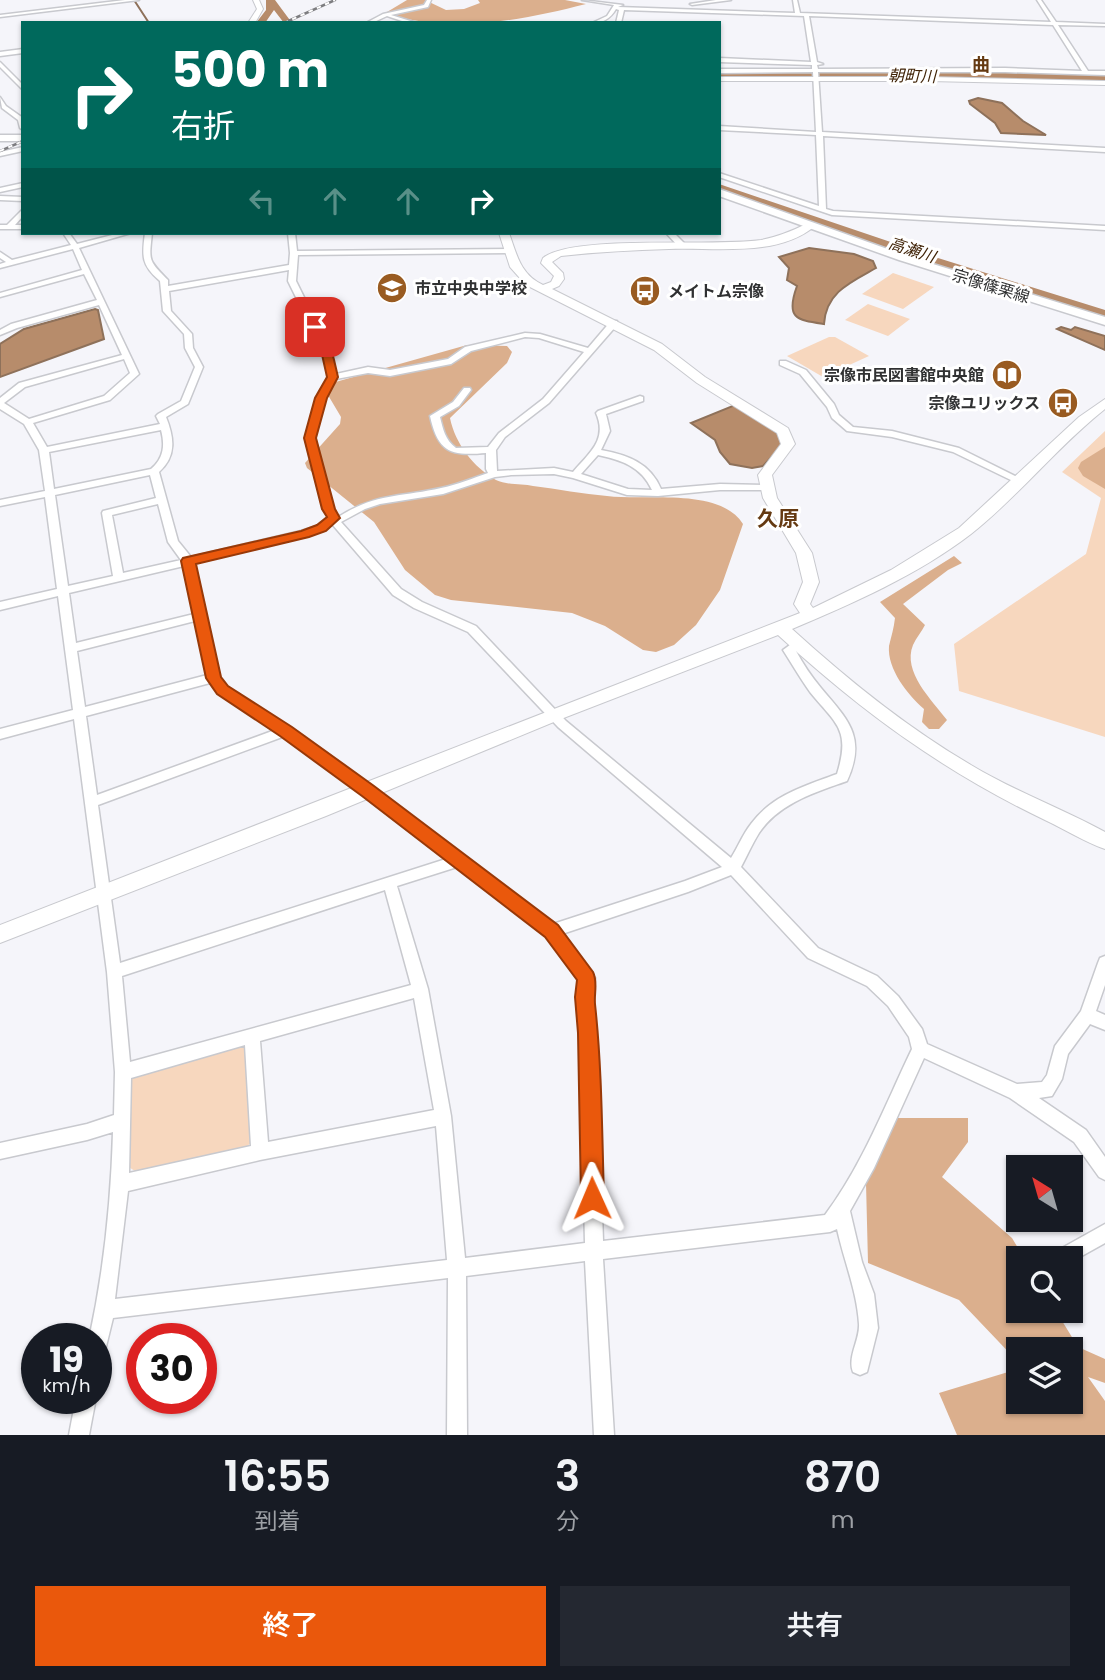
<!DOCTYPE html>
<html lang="ja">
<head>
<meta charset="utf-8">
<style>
	body { margin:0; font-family:Poppins,"Noto Sans JP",sans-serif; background:#242831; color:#f1f3f6; height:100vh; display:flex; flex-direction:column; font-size:26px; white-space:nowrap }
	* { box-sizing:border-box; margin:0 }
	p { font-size:23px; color:#9ea1a6 }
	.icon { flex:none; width:38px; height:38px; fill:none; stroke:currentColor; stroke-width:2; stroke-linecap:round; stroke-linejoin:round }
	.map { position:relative; height:1435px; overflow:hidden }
	.panel { display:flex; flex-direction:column; background:#171b24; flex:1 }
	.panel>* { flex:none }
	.banner { position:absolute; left:21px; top:21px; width:700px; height:214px; border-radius:0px; box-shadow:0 2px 5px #0004; background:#00695c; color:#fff; overflow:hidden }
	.needle { width:46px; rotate:323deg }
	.fabs { position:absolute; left:1006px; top:1155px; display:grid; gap:14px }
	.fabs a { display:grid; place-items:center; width:77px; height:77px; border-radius:0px; background:#171b24; box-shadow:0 2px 5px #0004; font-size:35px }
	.speed { position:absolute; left:21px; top:1323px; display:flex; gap:14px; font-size:35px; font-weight:700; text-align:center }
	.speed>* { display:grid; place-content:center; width:91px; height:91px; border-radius:50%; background:#171b24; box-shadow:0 2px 5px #0004; line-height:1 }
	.speed small { font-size:18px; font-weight:400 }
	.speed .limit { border:10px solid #d22; background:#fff; color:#111 }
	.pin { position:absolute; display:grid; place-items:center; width:60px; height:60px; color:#fff; margin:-30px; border-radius:14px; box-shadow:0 4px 10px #0006 }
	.me { position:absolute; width:77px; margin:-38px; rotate:359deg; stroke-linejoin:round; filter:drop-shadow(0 0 5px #0008) }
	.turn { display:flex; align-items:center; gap:24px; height:147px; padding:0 35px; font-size:32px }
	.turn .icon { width:91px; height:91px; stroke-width:2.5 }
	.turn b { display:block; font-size:49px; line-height:60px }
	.lanes { display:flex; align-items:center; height:66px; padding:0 35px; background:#0003; justify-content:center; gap:35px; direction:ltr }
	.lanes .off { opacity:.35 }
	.eta { display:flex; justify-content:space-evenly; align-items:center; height:119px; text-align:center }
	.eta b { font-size:42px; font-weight:600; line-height:49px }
	.cta { display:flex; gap:14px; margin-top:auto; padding:14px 35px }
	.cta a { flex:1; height:80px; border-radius:0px; background:#ea580c; color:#fff; font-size:28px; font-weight:600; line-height:80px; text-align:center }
	.cta a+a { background:#242831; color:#f1f3f6 }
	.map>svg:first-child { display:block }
	.green { fill:#f7d7be }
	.forest { fill:#dbaf8d }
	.water { fill:#b78c6b; stroke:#8e715a; stroke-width:2 }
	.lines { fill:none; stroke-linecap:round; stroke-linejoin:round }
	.stream { stroke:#8e715a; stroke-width:2 }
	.river { fill:#b78c6b; fill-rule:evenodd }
	.street-casing { stroke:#c8c9ce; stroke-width:3 }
	.secondary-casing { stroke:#c8c9ce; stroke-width:2 }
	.primary-casing { stroke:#c8c9ce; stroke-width:3 }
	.street { fill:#fff; fill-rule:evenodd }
	.secondary { fill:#fff; fill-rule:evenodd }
	.primary { fill:#fff; fill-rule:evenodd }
	.rail-casing { stroke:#7d7d80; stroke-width:2.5 }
	.rail { stroke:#fff; stroke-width:2; stroke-dasharray:4.5; stroke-linecap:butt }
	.route { fill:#ea580c; stroke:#983908; stroke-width:2 }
	.labels { text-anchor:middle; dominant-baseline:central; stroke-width:6; stroke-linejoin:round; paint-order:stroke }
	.far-water-label { font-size:16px; font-style:italic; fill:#402307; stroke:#fff }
	.far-street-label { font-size:16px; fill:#303132; stroke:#fff }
	.far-poi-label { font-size:16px; font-weight:bold; fill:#303132; stroke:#fff; text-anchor:start }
	.far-quarter-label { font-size:18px; font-weight:bold; fill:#653a12; stroke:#fff }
	.quarter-label { font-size:21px; font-weight:bold; fill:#653a12; stroke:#fff }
</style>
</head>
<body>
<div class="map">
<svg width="1105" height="1435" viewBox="0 0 1105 1435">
	<rect width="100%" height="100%" fill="#f5f5fa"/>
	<g class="green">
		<polygon points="893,273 934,287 903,309 862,294"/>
		<polygon points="868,304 910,319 888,336 845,320"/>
		<polygon points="829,337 835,337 869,356 823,377 787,356"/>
		<polygon points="1105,431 1105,737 959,691 954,644 1086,554 1101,498 1062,472"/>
		<polygon points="242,1044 248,1048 253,1141 245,1148 135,1171 127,1166 131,1077"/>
	</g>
	<g class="forest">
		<path d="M407 0H425L446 10 464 9 480 3 478 0H565L586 4C524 20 451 34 388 14L387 12Z"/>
		<path d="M467 345 507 346 512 352 507 363 450 418C455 443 473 467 496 480 506 485 523 484 533 486 558 489 583 494 607 496 646 501 720 487 743 524L720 590 696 625 674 645 656 652 643 650 605 626 572 613 451 600 435 595 405 570 374 522 307 468 305 463 340 424 341 417 325 390 332 383Z"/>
		<polygon points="1105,447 1105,489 1083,476 1078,468 1081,462"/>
		<path d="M954 556 962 563 948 570 903 604 925 625C922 631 916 638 913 645 902 672 932 700 947 720L939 729H929L922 722 924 709C908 695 887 669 889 646 891 637 894 628 895 618L880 602Z"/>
		<polygon points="885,1118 968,1118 968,1142 942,1177 1012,1238 1024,1258 1018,1258 1018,1311 1056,1311 1078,1347 1105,1359 1105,1383 1088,1377 1105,1401 1105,1435 957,1435 939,1393 1018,1369 1018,1402 1071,1402 1071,1349 1018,1349 1018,1362 959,1300 868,1263 866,1183"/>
	</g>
	<g class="water">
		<polygon points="978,98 1002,103 1023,121 1046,135 1001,133 995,123 970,104 969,101"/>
		<path d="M809 248 854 254 873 261 876 268C851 282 826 292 824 324 797 320 785 319 797 286L787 280 789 268 779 257Z"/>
		<polygon points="95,309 98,310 104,339 0,377 0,344 24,329"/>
		<polygon points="1061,327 1071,330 1075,327 1105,336 1105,350 1057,329"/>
		<polygon points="735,405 781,435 781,447 763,466 752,468 730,464 720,452 715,440 691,423"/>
	</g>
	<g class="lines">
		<polyline class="stream" points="134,0 149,23"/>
		<g class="river">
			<polygon points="266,0 275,0 292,23 284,23 274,10 265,23 256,23 266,10"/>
			<polygon points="719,71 944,71 1105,75 1105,81 944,77 719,77"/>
			<polygon points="719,184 938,258 1105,310 1105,318 930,264 719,191"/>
		</g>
		<g class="street-casing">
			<g id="street">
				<polygon points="125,0 139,0 0,17 0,15"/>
				<polygon points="427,0 431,0 428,7 391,15 417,23 408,23 387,16 372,23 366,23 383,14 424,5"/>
				<path d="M582 0 623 5 618 7 795 13 793 0H797L800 13 1051 22 1037 0H1041L1056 22 1105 24V26L1058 25 1088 71H1105V75L1005 72H818L822 132 1105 148V152L823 136 826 209 833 211 1105 226V230L832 215 719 177V173L819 206 816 135 719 130V126L816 132 813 72 719 73V69H812V65L719 62V58L811 62 804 16 624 10 621 23H616L619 10 616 9C610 19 603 23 592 23L607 16 614 5ZM809 16 1053 25 1082 71 1005 68 818 69 817 65 823 64 817 62Z"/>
				<polygon points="716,0 731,0 692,5 690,4"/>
				<polygon points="23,49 23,53 0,56 0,52"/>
				<polygon points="0,62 23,85 23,90 0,67"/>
				<polygon points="0,97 6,106 23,118 23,130 20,128 18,120 2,108"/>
				<polygon points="23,147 23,151 0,156 0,152"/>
				<polygon points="23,183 23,187 0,192 0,188"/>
				<polygon points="0,196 23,197 23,201 0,200"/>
				<polygon points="23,209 23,216 15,225 23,225 23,229 0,229 0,225 7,225"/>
				<path d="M63 233H69L77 244 120 233H131L79 248 139 374 110 400 33 423 47 447 160 424 156 416 158 414 181 401 195 367 185 348 184 334 163 311 160 281C141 265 142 256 145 233H152C149 261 148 260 168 280V286L289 265 290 253 288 233H295L297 251 513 249 514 251 510 253 298 255 296 281 330 350 336 374 368 367 390 370 448 359 465 347 525 333 540 334 588 348 611 321H617V325L549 403 505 437 496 450 497 471 554 468 573 472C589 453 608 440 596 413L598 411 640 396 643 397V401L606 414 610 431 601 450C628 455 650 463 661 489L720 484 766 485 771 488 769 490H720L658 496 627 495 573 478 554 474 511 475 495 477 443 494 380 504 365 509 341 522 401 589 422 602 476 626 566 721 731 858C738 847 743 834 751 824 772 795 805 786 837 774 851 729 836 724 810 692 800 678 792 664 783 650L794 642H802L804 645 796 651C803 664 811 676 821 688 848 720 867 737 847 781 814 793 779 803 759 833 752 844 747 856 741 867L818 948 877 976 898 996 922 1029 927 1044 1017 1084 1042 1082 1047 1075 1055 1046 1081 1011 1098 963 1100 958 1105 956V985L1096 1011 1105 1015V1030L1090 1024 1068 1054 1062 1079 1052 1096 1039 1098 1086 1130 1105 1157V1180L1099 1177 1074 1142 1010 1098 924 1058 874 1168 850 1211 862 1262 874 1294 878 1328 867 1372 860 1375 853 1372C847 1357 860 1340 859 1324 857 1291 844 1261 837 1229L830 1232 603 1259 614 1435H594L585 1261 466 1276 467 1435H447L448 1278 113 1318 103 1359 96 1361V1339H89C104 1271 111 1201 113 1132L87 1140 0 1159V1143L87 1124 114 1115 115 1072 107 972 74 719 0 739V729L73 710 58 596 0 610V602L57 589 45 497 0 506V500L45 491 39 450 24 424 0 409V398L19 383 122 355 99 305 17 328 0 335V330L11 324 97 300 84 274 0 297V293L82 270 73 249 0 268V264L6 262 0 258V252L12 260 71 245ZM289 270 288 281 322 350 329 377 317 399 305 438 323 509 328 517 317 526 301 531 191 557 178 541 159 472C177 456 174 437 166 417L188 404 203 367 193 348 192 334 171 311 169 291ZM525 337 539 338 584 352 543 399 499 433 488 447 456 448C445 440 443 429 440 417L459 406 471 390 470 388H464L453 402 430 416C438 453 451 456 486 453V469L488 473C473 478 457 485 441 488 402 497 376 493 340 516L337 515 333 509 315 438 325 399 336 379 368 373 390 376 451 364 471 351ZM124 359 130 373 104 396 29 419 4 403 25 387ZM161 430C165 445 164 458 151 469L54 489 49 452ZM598 455C621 460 641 466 652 490L628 489 581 474ZM150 475 156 498 103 511 102 513 113 576 68 586 55 495ZM158 504 168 542 181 560 123 573 112 515ZM332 524 393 595 414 608 468 632 558 727 722 867 685 881 553 924C446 843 340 759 226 687L219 677 194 563 308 536 325 530ZM184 566 194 614 76 643 69 593ZM195 621 207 675 85 707 77 651ZM210 683 218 693 275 730 97 795 86 716ZM285 736 446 859 120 963 98 805ZM457 867 546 936 579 980 577 997 580 1033 585 1243 465 1258 451 1116 428 989 397 886ZM731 875 808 958 867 986 888 1006 909 1037 912 1049C885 1105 863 1164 825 1215L603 1241 596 1033 593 997 595 978 562 934 688 892ZM385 890 411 985 130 1062 122 976ZM414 998 434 1110 268 1142 260 1041ZM245 1045 251 1146 129 1173 131 1078ZM436 1126 447 1260 115 1299 128 1191 260 1160Z"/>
				<polygon points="666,233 674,233 686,245 679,247"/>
				<polygon points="780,361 786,361 806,370 834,404 839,415 853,427 892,431 959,448 1025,481 1020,484 1017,483 953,452 892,437 847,431 832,418 827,407 800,374 780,365"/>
				<polygon points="1105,1224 1105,1243 1071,1262 1071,1258 1061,1258 1059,1254 1062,1248"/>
				<polygon points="76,1398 96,1398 89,1435 69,1435"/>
			</g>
		</g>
		<g class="secondary-casing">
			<g id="secondary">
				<polygon points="253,0 259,0 263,9 255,23 248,23 257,9"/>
				<polygon points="719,77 929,77 1105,81 1105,85 929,81 719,81"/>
				<path d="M806 224 815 226C777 258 714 247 669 249 633 250 597 252 561 256L552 262 563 273 564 279 559 286 552 289 662 344 705 377 788 428 795 444 772 475 777 498 812 553 819 582 810 604 813 608 891 570 959 528 1079 417 1105 399V409C1057 447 1019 496 971 534 918 575 851 604 792 629 848 680 906 727 971 765 1014 791 1061 808 1105 832V849C1085 842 1066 830 1047 821 944 772 862 712 778 635L561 719 326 816 0 943V925L800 613 794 604 803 582 796 553 763 498 758 475 781 444 777 433 697 383 654 350 526 285 510 267 499 233H509C517 255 520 274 543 285L551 282 554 276 541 263 543 258C571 234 717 247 761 240 777 237 792 231 806 224Z"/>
			</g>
		</g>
		<g class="primary-casing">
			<g id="primary">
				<rect x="0" y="135" width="23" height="6"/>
				<polygon points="719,189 907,256 1105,317 1105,325 899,260 719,196"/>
			</g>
		</g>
		<use href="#street" class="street"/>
		<use href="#secondary" class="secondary"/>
		<use href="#primary" class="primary"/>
		<g class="rail-casing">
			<g id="rail">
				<polyline points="284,23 335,0"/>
				<polyline points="0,151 23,141"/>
			</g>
		</g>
		<use href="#rail" class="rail"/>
	</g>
	<path class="route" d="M315 324C330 332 334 361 338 377L327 398 316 438 335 509 340 518 326 531 309 537 196 564 221 677 228 686 292 727 374 786 558 925 593 972C598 982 594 993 595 1004 602 1068 602 1134 604 1198L600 1206 592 1210 584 1206 581 1198 578 1033 575 997 577 980 545 937 362 796 280 736 217 694 206 678 181 561 183 558 301 531 317 525 327 517 322 509 304 438 315 398 327 377 321 350 309 327Z"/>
	<defs>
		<g id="school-disc" transform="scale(1.575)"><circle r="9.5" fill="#995b21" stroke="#fff"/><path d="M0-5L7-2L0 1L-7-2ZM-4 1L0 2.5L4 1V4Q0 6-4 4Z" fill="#fff"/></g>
		<g id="bus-disc" transform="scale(1.575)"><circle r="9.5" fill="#995b21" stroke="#fff"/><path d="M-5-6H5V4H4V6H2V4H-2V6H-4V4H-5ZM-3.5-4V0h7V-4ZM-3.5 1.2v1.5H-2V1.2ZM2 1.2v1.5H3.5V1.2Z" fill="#fff"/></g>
		<g id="library-disc" transform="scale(1.575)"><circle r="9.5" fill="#995b21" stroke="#fff"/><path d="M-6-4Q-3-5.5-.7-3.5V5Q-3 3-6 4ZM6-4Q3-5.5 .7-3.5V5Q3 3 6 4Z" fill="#fff"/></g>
	</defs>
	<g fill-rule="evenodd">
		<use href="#school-disc" x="392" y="288"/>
		<use href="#bus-disc" x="645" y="291"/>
		<use href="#library-disc" x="1007" y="375"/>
		<use href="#bus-disc" x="1063" y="403"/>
	</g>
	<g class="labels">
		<g class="far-water-label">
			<text transform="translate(912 76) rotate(1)">朝町川</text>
			<text transform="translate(912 250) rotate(18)">高瀬川</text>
		</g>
		<g class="far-street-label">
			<text transform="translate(991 286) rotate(17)">宗像篠栗線</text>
		</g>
		<g class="far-poi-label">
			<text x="415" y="288">市立中央中学校</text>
			<text x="668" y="291">メイトム宗像</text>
			<text x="984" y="375" text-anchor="end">宗像市民図書館中央館</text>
			<text x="1040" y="403" text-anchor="end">宗像ユリックス</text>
		</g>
		<g class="far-quarter-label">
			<text x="981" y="64">曲</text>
		</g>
		<g class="quarter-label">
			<text x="778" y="518">久原</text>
		</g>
	</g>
</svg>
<div class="fabs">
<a><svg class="needle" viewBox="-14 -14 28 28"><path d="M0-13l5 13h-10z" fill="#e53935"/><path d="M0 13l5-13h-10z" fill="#9ea1a6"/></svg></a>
<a><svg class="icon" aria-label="search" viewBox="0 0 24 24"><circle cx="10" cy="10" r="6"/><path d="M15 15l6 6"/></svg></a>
<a><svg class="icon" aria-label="layers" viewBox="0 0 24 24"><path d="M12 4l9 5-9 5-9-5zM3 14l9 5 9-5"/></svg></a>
</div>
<div class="speed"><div>19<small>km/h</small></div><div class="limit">30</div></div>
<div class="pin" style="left:315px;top:327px;background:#d93025"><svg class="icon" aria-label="arrive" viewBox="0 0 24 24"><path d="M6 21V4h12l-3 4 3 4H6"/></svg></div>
<svg class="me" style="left:592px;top:1198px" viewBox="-20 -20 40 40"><path d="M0-17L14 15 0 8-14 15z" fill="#ea580c" stroke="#fff" stroke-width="4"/></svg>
<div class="banner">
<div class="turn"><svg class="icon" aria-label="right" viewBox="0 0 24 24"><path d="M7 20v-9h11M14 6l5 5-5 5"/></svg><div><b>500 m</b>右折</div></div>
<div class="lanes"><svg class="icon off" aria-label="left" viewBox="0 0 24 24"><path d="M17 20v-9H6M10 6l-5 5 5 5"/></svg><svg class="icon off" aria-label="ahead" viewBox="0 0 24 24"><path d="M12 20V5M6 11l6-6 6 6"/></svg><svg class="icon off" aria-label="ahead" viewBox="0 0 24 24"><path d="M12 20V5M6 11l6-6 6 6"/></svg><svg class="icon" aria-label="right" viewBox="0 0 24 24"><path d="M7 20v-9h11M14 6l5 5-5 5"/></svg></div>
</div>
</div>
<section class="panel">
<div class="eta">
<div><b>16:55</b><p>到着</p></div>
<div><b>3</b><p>分</p></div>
<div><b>870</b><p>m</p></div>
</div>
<div class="cta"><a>終了</a><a>共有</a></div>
</section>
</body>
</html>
